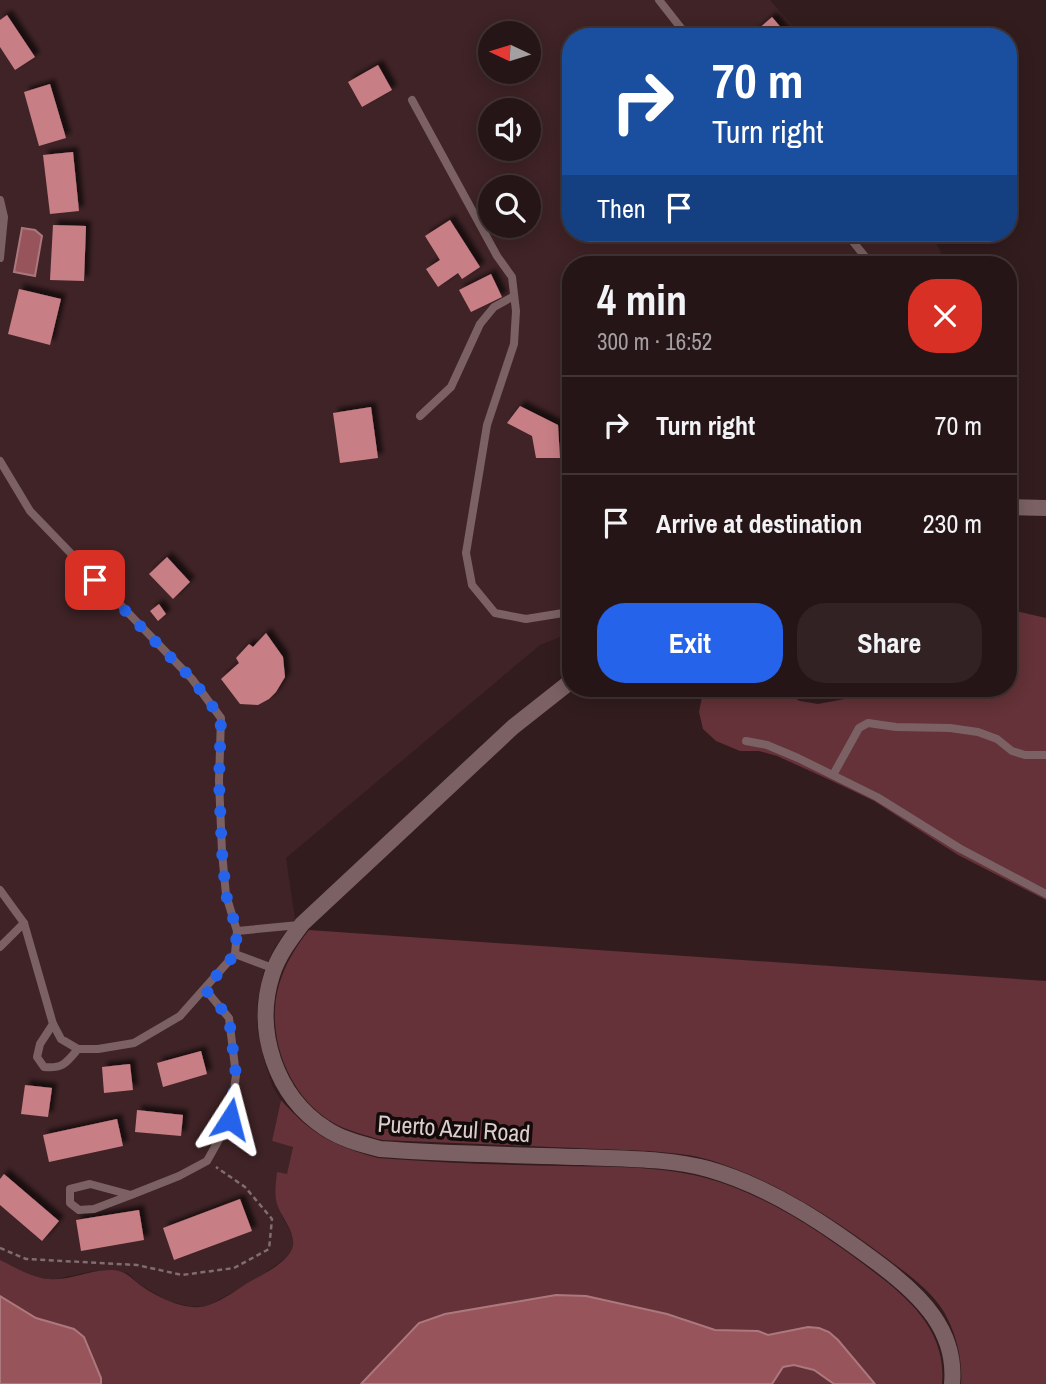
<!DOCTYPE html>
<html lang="en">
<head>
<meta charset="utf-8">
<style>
	body { margin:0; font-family:"Archivo Narrow",sans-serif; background:#322223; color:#f1f3f6; height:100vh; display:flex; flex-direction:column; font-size:26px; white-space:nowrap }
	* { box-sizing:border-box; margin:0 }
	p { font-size:23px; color:#a49fa1 }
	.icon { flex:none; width:38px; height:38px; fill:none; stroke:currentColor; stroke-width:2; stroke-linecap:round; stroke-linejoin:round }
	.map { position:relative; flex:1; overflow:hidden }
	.sheet { position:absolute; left:562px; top:256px; width:455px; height:441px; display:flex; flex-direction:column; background:#261516; border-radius:28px; box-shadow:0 4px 18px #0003,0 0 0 2px #423435 }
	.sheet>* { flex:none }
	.top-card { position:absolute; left:562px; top:28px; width:455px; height:214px; border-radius:28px; box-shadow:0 4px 18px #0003,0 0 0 2px #423435; background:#1a4fa0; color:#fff; overflow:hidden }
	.needle { width:46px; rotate:274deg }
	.buttons { position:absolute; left:478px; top:21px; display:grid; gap:14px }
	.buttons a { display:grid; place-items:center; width:63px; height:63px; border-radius:50%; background:#261516; box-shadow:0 4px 18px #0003,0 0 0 2px #423435; font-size:35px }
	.pin { position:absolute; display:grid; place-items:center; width:60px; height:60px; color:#fff; margin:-30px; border-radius:14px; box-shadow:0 4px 10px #0006 }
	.me { position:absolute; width:77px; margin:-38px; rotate:9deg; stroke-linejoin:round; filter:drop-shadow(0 0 5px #0008) }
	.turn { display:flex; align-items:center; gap:24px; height:147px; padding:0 35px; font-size:32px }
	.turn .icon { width:91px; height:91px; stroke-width:2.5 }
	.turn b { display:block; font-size:49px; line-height:60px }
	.then { display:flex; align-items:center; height:66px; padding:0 35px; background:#0003; gap:14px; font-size:26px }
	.round { display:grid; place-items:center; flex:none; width:74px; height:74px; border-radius:28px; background:#322223 }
	.overview { display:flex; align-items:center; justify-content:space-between; height:119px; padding:0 35px }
	h1 { font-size:42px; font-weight:700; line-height:52px }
	.primary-button { display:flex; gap:14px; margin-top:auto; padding:14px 35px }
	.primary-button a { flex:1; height:80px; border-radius:28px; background:#2563eb; color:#fff; font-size:28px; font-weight:700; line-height:80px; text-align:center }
	.primary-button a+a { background:#322223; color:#f1f3f6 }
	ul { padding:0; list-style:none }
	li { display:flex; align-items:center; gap:21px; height:98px; padding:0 35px; border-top:2px solid #423435 }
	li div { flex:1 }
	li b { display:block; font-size:26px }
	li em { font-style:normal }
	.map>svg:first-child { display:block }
	.built { fill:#3f2326; fill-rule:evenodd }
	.green { fill:#643238 }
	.water { fill:#98545b; stroke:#ac787e; stroke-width:2 }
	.building { fill:#c77f85; filter:url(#shadow) }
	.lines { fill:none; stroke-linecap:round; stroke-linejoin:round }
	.path { stroke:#806d6e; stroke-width:2.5; stroke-dasharray:5 3.5; stroke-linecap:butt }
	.lane { stroke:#7b6163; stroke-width:8 }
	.street { stroke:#7b6163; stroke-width:16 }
	.route { stroke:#2563eb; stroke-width:12; stroke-dasharray:0 21.6 }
	.labels { text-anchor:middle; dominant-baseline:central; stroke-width:7; stroke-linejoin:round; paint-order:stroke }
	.street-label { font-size:24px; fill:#dccdce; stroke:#130a0a }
</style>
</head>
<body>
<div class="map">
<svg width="1046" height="1384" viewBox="0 0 1046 1384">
	<defs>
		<filter id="shadow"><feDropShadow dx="5" dy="-5" stdDeviation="2" flood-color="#0009"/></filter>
	</defs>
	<rect width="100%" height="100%" fill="#321c1e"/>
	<path class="built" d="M0 0H770L803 37H570V233H932L946 264H570V633L540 645 286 858 295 919 275 947 264 970 257 1004V1026L264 1060 273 1087 281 1100 272 1141 293 1146 281 1214 293 1237 294 1247 287 1257 258 1278 206 1307 188 1306 168 1301 139 1284 128 1273 113 1270 94 1271 51 1280 32 1276 0 1260ZM490 33H528V72H490ZM490 110H528V149H490ZM490 187H528V226H490Z"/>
	<g class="green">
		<polygon points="1008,609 1046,618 1046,900 958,855 874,801 832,781 777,756 759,751 740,751 716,741 703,729 699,712 702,697 708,688 775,688 800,701 818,704 866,695 902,695 916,688 1008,688"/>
		<path d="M309 930 1046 981V1384H961C963 1360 956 1333 944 1312 930 1289 906 1273 885 1257 833 1218 776 1181 713 1161 692 1154 671 1153 649 1151L382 1140C365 1135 347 1131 332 1122 285 1094 262 1026 282 976 288 959 298 944 309 930Z"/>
		<path d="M281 1100C312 1135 334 1146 378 1158 440 1163 503 1165 565 1166 610 1167 658 1166 702 1177 765 1193 824 1234 874 1272 911 1300 947 1333 942 1384H875L838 1340 819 1328 808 1327 768 1335 758 1331 715 1330 692 1324 680 1317 586 1296 522 1300 419 1323 361 1384H101C101 1365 83 1345 74 1329L36 1318 0 1296V1260C15 1267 32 1278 49 1279 70 1281 91 1269 113 1270 126 1271 130 1277 140 1285 157 1297 188 1313 209 1305 224 1300 237 1289 251 1281 264 1274 286 1263 292 1249 298 1235 281 1217 277 1204 274 1194 276 1183 277 1172L287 1174 293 1147 272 1141Z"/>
		<polygon points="794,1365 814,1370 834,1384 772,1384 784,1366"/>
	</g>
	<g class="water">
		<polygon points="22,228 35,230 42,236 35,276 14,272"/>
		<polygon points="556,1295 586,1296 667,1314 715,1330 758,1331 768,1335 808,1327 819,1328 829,1332 838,1340 875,1384 834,1384 814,1370 794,1365 783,1367 772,1384 361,1384 419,1323 445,1314"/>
		<polygon points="0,1296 36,1318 74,1329 84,1337 101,1378 101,1384 0,1384"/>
	</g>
	<g class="building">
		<polygon points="7,15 35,57 15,70 0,47 0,20"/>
		<polygon points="772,17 789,37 749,37"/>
		<polygon points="378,65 392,90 362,107 348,82"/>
		<polygon points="50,84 66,138 39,146 24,92"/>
		<polygon points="73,152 79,211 50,214 43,155"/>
		<polygon points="450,220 480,267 462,279 458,273 438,287 426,269 440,260 425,236"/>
		<polygon points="53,225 86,226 84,281 50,280"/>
		<polygon points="491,274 502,297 471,312 459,290"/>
		<polygon points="19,289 61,299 50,345 8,334"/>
		<polygon points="520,406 558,425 560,458 536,458 532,436 507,423"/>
		<polygon points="371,407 378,458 340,463 333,413"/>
		<polygon points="167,557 190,582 173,599 149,574"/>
		<polygon points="159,604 166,614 158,621 150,611"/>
		<polygon points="266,633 283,657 285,677 276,692 269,699 258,705 240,704 221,679 239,663 236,658 249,644 253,647"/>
		<polygon points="201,1051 207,1074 163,1087 157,1063"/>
		<polygon points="130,1064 133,1090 104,1093 102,1067"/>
		<polygon points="25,1085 52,1088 48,1117 21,1114"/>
		<polygon points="137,1110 183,1115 181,1136 135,1132"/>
		<polygon points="117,1119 123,1146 49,1162 43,1135"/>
		<polygon points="4,1174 59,1221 42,1241 0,1205 0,1179"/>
		<polygon points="240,1199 252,1231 174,1260 163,1228"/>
		<polygon points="139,1210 144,1240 81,1251 76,1220"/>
	</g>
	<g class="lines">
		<polyline class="path" points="0,1248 26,1259 137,1265 182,1275 234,1268 269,1249 272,1219 245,1187 216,1167"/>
		<g class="lane">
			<polyline points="659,0 688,37"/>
			<polyline points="412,100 497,256 512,277 516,311 514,344 487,425 466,553 472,585 495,613 526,619 563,613 570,602"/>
			<polyline points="0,200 4,217 0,258"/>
			<polyline points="846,233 871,264"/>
			<polyline points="420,416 451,387 480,324 494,307 514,296"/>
			<polyline points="0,461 30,511 192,679 221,718 219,781 222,852 226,895 237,931 235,954 180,1016 134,1043 98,1049 78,1049 61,1039 53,1024 24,923 0,890"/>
			<polyline points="746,741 767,745 798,758 877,797 959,848 1046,894"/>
			<polyline points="833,775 859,728 868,723 896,727 950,728 978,732 997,739 1012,751 1025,755 1046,755"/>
			<polyline points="237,931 299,925"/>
			<polyline points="0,947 24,923"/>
			<polyline points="235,954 275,969"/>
			<path d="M53 1024 40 1044 37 1057 44 1067C63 1069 66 1063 78 1049"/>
			<polyline points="131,1195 94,1209 79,1210 70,1203 70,1189 90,1184 131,1195 179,1176 207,1161 230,1120 236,1075 229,1018 205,989"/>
		</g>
		<g class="street">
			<polyline points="1008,507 1046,508"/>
			<path d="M570 682 513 727 302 924C290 940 278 956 272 975 254 1031 276 1096 325 1128 341 1139 361 1144 380 1149 447 1154 514 1155 582 1157 623 1159 668 1158 708 1169 772 1187 830 1227 883 1267 921 1296 957 1331 952 1384"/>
		</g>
	</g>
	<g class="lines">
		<polyline class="route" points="95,580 192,679 221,718 219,781 222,852 226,895 237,931 235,954 205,989 229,1018 236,1075 230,1119"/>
	</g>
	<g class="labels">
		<g class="street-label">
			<text transform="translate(454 1128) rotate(4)">Puerto Azul Road</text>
		</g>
	</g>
</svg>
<div class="buttons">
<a><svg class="needle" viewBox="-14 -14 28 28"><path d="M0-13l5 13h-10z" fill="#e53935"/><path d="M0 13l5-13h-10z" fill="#a49fa1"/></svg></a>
<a><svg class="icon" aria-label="sound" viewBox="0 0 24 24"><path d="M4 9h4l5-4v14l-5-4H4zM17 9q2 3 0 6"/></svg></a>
<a><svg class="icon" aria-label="search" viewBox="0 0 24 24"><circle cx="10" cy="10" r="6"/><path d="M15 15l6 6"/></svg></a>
</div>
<div class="pin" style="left:95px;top:580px;background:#d93025"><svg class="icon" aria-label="arrive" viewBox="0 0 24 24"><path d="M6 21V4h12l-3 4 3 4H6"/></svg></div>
<svg class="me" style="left:230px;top:1119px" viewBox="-20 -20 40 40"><path d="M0-17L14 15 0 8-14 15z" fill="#2563eb" stroke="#fff" stroke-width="4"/></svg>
<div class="top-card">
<div class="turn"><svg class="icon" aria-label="right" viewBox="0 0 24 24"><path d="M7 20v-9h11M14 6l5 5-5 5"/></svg><div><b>70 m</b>Turn right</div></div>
<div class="then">Then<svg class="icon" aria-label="arrive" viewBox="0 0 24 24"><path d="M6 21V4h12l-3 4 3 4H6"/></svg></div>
</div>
<section class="sheet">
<div class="overview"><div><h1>4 min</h1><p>300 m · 16:52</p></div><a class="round" style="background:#d93025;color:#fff"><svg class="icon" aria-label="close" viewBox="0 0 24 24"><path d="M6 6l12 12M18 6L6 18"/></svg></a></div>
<ul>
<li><svg class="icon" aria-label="right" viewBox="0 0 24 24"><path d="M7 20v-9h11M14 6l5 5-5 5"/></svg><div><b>Turn right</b></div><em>70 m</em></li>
<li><svg class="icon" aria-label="arrive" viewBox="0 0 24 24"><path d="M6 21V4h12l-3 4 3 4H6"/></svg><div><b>Arrive at destination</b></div><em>230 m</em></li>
</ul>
<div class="primary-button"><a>Exit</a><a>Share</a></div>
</section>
</div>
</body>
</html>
